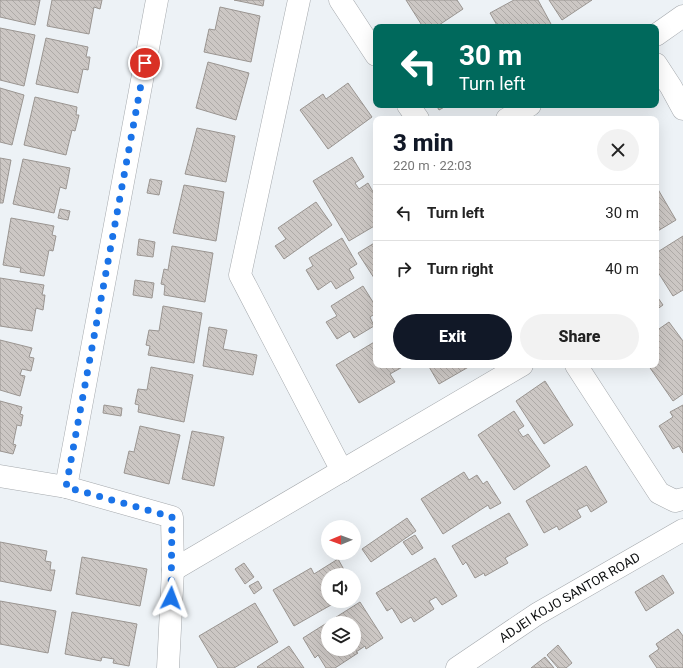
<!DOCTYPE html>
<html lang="en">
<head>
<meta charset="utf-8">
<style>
	body { margin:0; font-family:Roboto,sans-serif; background:#f2f2f2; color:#222; height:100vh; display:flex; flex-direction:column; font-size:15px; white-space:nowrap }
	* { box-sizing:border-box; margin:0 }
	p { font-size:13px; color:#767676 }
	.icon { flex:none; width:22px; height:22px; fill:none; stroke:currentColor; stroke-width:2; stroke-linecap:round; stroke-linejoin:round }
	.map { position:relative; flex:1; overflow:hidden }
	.side { position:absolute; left:373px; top:116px; width:286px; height:252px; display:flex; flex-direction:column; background:#fff; border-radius:8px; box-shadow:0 4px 16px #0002 }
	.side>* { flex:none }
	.top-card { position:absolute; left:373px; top:24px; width:286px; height:84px; border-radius:8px; box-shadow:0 4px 16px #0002; background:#00695c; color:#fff; overflow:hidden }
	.needle { width:26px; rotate:269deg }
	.fabs { position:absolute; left:321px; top:520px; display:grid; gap:8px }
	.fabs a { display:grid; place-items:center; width:40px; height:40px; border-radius:50%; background:#fff; box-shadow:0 4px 16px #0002; font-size:20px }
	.pin { position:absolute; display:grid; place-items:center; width:34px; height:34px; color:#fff; margin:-17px; border:2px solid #fff; border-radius:50%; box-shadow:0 1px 4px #0007 }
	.me { position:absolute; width:44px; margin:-22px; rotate:3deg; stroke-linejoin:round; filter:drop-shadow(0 0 3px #0008) }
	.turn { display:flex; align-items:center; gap:14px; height:84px; padding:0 20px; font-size:18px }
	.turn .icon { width:52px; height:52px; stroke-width:2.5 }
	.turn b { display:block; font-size:28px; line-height:34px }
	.round { display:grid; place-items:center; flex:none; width:42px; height:42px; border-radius:21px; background:#f2f2f2 }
	.headline { display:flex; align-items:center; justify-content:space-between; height:68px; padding:0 20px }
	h1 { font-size:24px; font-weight:800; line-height:30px; color:#111827 }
	.cta { display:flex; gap:8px; margin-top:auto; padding:8px 20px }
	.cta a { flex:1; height:46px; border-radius:24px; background:#111827; color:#fff; font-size:16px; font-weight:800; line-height:46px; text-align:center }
	.cta a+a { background:#f2f2f2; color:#222 }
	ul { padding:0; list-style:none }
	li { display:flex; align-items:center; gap:12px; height:56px; padding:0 20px; border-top:1px solid #e0e0e0 }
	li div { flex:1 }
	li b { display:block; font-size:15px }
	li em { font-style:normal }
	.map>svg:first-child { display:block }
	.building { fill:url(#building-back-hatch); stroke:#9a9591; fill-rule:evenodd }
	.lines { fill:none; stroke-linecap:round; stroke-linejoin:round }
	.minor-casing { stroke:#a5a9ad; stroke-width:23 }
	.minor { stroke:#fff; stroke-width:22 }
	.route { stroke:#1a73e8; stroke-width:7; stroke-dasharray:0 12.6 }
	.labels { text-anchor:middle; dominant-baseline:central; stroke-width:3; stroke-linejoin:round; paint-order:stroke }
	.street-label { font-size:13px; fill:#0c0e0f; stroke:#fff }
</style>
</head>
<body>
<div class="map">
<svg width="683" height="668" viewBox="0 0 683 668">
	<defs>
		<pattern id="building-back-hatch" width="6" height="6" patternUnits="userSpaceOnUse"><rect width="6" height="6" fill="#ccc7c4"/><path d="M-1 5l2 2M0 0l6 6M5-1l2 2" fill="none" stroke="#aeaaa7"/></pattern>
	</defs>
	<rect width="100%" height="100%" fill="#edf2f6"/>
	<g class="building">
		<polygon points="0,0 40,0 35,25 0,17"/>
		<polygon points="52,0 102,0 100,9 94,7 89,34 47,26"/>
		<polygon points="234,0 264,0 263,6"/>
		<polygon points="406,0 457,0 463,9 436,27 423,27"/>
		<polygon points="514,0 538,0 551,24 545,27 498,27 490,13"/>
		<polygon points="549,0 592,0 562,20"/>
		<polygon points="220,7 260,16 251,62 204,52 209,29 215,30"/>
		<polygon points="0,28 35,35 24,86 0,80"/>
		<polygon points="46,38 88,47 86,57 90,57 88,70 83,69 78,93 36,84"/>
		<polygon points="208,62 249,73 236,120 196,108"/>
		<polygon points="348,83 372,117 328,149 300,110 323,94 326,99"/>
		<polygon points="0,88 24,95 12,145 0,142"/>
		<polygon points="35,97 77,107 76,115 79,115 75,131 72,130 66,155 24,145"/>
		<polygon points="436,105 448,105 439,110"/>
		<polygon points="197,128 235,136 226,182 185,174"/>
		<polygon points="352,157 364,177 355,183 359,189 368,183 376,197 376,225 349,241 313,181"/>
		<polygon points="0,158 11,160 3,203 0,203"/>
		<polygon points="23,159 70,168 66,189 60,187 54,213 13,204"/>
		<polygon points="150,179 162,181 159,195 147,193"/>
		<polygon points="184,185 224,192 216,241 173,233"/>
		<polygon points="656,186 676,220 656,232"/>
		<polygon points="316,202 332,225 284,259 275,246 286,239 278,228"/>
		<polygon points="60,209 70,211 68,220 58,218"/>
		<polygon points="11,218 54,226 52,235 56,236 53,251 49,250 44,276 20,272 21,268 3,265"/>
		<polygon points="683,236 683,290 673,296 656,269 656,253"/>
		<polygon points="342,238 357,264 349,269 354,278 336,289 331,281 318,290 306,270 313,266 309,258"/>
		<polygon points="139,239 155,242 153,257 137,255"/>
		<polygon points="376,242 376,281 358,253"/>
		<polygon points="172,246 213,253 205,302 164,295 165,285 161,284 164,269 168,270"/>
		<polygon points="0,278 44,285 42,295 45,295 43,310 36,308 32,331 0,326"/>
		<polygon points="135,280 154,283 152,298 133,295"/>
		<polygon points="363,286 376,307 376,313 370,317 374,326 354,338 350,331 337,339 326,322 337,316 331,306"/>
		<polygon points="656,295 663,305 656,310"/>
		<polygon points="163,306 202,313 194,363 148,355 150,346 146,345 149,330 159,331"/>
		<polygon points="669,322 683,341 683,394 673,401 648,365 656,365 656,331"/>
		<polygon points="209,327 227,330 223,349 257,355 253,375 203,366"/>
		<polygon points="0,340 32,348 29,357 34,358 31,371 22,369 20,375 25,376 20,396 0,390"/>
		<polygon points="376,341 376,365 406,365 390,374 395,382 359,403 336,365"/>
		<polygon points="428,365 472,365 439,384"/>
		<polygon points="151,367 193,375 184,422 138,412 139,405 135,404 138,389 147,390"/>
		<polygon points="545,381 573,425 544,444 516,401"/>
		<polygon points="0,401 22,407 20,414 23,415 21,426 17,425 13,444 16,445 13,454 0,451"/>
		<polygon points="104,405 122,408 121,416 103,413"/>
		<polygon points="683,405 683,453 679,446 673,449 659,426 673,417 670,412"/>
		<polygon points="514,411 524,426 518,430 523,437 528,434 550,466 514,490 478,435"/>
		<polygon points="140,426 180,435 169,484 124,473 129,451 134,452"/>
		<polygon points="192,431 224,437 214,486 182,479"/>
		<polygon points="586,466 607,502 591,512 587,505 577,510 581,517 559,530 557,526 544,533 526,501"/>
		<polygon points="464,472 469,480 477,475 483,484 487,481 501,503 490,509 488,505 443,534 421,499"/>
		<polygon points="509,513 528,545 505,558 508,563 485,576 484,573 475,578 466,562 463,565 452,546"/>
		<polygon points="407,518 416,531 371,562 362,549"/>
		<polygon points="415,535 423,548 412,555 403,542"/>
		<polygon points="0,542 47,551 45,561 51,562 50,570 55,570 51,591 0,581"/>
		<polygon points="82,557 147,569 140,606 76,594"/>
		<polygon points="435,558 457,596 442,605 436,597 429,601 434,609 414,622 411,617 401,623 392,608 387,611 376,593"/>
		<polygon points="338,559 347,575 328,575 328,601 338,601 294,626 273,590 311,568 314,574"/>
		<polygon points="244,563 254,577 245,584 235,569"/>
		<polygon points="663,575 674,593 646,611 635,592"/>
		<polygon points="258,581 262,588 254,594 249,586"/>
		<polygon points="0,601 56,611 48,653 0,644"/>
		<path d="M360 602 383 638 366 649 365 646 356 652 358 653 335 668H326L318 655 315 658 303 638ZM328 623H354V649H328Z"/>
		<polygon points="255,603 278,642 234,668 218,668 199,636"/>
		<polygon points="72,612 137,624 129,666 113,663 114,659 102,657 101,661 65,654"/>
		<polygon points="678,629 683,636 683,668 657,668 649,656 659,649 656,644"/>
		<polygon points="558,645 572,663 566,668 558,668 547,655"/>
		<polygon points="289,646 304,668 258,668 257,667"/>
		<polygon points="545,657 554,668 531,668"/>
	</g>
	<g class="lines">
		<g class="minor-casing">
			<g id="minor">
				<polyline points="299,0 240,275 342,471"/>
				<polyline points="340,0 376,55"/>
				<polyline points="656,35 683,16"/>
				<polyline points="656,64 671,87 683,109"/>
				<polyline points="408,105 418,119"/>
				<polyline points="507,119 530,105"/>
				<polyline points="576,365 659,493 675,501 683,499"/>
				<polyline points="0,476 66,487 172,517 173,570 168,668"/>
				<polyline points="66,487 157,0"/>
				<polyline points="173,570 522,365"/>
				<path id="s1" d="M457 668 537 614 683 530"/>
			</g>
		</g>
		<use href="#minor" class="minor"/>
	</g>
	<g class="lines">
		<polyline class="route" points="145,63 66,487 172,517 171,598"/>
	</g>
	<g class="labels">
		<g class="street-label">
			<text stroke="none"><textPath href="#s1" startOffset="133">ADJEI KOJO SANTOR ROAD</textPath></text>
		</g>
	</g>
</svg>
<div class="fabs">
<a><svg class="needle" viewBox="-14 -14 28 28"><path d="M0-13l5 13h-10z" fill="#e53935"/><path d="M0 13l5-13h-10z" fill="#767676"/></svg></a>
<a><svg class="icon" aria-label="sound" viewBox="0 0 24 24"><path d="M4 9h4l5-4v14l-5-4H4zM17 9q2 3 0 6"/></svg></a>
<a><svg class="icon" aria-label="layers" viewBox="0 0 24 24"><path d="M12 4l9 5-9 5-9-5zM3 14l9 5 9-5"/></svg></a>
</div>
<div class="pin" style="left:145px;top:63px;background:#d93025"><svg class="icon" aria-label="arrive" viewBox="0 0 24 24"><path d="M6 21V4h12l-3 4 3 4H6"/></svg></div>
<svg class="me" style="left:171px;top:598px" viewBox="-20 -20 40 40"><path d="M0-17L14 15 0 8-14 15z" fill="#1a73e8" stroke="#fff" stroke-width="4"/></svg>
<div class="top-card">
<div class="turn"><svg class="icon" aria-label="left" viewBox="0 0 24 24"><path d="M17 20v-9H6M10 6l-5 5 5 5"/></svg><div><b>30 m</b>Turn left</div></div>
</div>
<section class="side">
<div class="headline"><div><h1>3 min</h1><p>220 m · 22:03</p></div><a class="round"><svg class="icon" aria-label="close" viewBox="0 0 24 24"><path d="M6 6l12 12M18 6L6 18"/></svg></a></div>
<ul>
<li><svg class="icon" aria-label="left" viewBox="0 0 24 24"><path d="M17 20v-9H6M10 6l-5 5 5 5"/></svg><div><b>Turn left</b></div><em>30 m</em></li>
<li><svg class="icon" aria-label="right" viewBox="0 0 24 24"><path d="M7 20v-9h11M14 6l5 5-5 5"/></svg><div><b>Turn right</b></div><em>40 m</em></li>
</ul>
<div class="cta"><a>Exit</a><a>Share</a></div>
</section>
</div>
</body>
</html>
